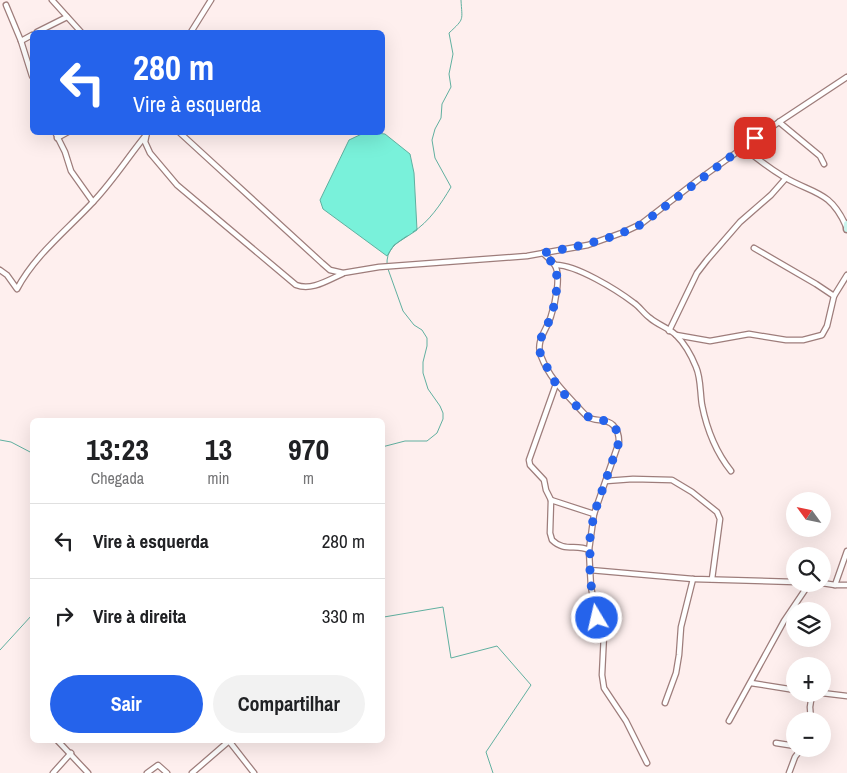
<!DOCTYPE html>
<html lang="pt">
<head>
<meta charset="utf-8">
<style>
	body { margin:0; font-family:"Archivo Narrow",sans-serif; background:#f2f2f2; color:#202124; height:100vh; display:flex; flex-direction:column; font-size:19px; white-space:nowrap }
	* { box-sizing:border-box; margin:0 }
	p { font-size:16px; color:#757577 }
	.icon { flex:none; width:28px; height:28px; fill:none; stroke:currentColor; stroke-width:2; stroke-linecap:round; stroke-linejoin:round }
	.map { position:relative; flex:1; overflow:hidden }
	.side { position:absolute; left:30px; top:418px; width:355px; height:325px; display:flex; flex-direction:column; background:#fff; border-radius:8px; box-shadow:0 5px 20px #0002 }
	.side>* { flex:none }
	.guide { position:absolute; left:30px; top:30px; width:355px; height:105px; border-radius:8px; box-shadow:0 5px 20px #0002; background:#2563eb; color:#fff; overflow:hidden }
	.needle { width:32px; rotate:303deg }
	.buttons { position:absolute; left:786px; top:492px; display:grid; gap:10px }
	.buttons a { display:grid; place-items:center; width:45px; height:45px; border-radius:50%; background:#fff; box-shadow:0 5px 20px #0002; font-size:25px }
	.pin { position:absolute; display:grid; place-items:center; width:42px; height:42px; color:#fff; margin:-21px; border-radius:10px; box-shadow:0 2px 8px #0006 }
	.me { position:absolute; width:55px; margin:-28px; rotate:351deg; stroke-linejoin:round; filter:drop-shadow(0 0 4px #0008) }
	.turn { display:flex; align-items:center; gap:18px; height:105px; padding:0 20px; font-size:22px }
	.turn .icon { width:65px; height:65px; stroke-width:2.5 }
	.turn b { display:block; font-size:35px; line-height:42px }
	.eta { display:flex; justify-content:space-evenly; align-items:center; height:85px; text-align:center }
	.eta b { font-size:30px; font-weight:700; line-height:35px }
	.button { display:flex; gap:10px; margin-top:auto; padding:10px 20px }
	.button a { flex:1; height:58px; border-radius:30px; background:#2563eb; color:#fff; font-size:20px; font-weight:700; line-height:58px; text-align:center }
	.button a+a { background:#f2f2f2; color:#202124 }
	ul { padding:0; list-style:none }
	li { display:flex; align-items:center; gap:15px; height:75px; padding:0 20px; border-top:1px solid #e0e0e0 }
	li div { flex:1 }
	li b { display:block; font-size:19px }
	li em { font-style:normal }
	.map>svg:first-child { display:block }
	.water { fill:#79f1da; stroke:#60b0a0 }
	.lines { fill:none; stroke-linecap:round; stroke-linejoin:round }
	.stream { stroke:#60b0a0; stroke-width:1 }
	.street-casing { stroke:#9e7d7b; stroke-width:7 }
	.secondary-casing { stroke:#9e7d7b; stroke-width:9 }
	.street { stroke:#fff; stroke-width:4.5 }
	.secondary { stroke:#c9f4ed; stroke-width:6 }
	.route { stroke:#2563eb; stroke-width:9; stroke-dasharray:0 16.2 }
</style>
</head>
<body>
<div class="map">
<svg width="847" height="773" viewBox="0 0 847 773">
	<rect width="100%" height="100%" fill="#feefee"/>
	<polygon class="water" points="366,132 385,134 410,154 414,173 417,230 394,245 387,256 323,209 320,200 349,140"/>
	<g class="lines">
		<g class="stream">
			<path d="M413 232C429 222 441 204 451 187L435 158 432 140 435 129 441 118 442 104 451 87 449 74 453 54 449 33C465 18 462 21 461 0"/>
			<path d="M387 265C386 250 395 244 407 236"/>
			<polyline points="0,440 11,442 32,453"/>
			<polyline points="382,447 405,441 427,441 437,433 443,419 443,413 440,406 428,389 423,373 423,362 427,346 427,338 422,330 414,325 403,311 388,269"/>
			<polyline points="382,615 384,617 443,607 451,658 497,646 531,685 486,752 493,773"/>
			<polyline points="0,650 32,615"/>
		</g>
		<g class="street-casing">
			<g id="street">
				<polyline points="52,0 81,32"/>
				<polyline points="6,5 21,41 32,76"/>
				<polyline points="37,32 67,17"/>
				<polyline points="191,32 211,0"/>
				<polyline points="21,41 32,35"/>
				<polyline points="779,122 820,156 824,164"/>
				<polyline points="55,132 65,152 71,171 93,202"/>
				<path d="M147 132 145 142 150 153 177 185 296 285C312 291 328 280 342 274"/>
				<polyline points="179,132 322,263 330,270 343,273 379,267 527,256 588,245 624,232 641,224 698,180 779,122 847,77"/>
				<polyline points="57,138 68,132"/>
				<path d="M743 147C756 158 769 168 784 177 813 194 830 190 846 226"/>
				<polyline points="754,248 816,284 834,296"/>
				<path d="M543 253C546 256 551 260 554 264 562 274 555 304 551 316 547 330 535 341 541 356 549 377 562 390 577 406 580 409 584 414 588 417 595 422 606 418 613 425 618 430 619 435 619 442L594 514 589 550 590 570 693 579 795 582"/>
				<path d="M555 265C575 264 617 290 634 303 640 307 644 314 650 318 658 325 669 328 676 335 684 343 692 357 696 367 701 378 700 393 702 405 707 430 715 451 731 471"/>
				<path d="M0 270 7 275 17 289C35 255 67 230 93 202 113 181 128 157 146 135"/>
				<polyline points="669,331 697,273 707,260 740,222 771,195 786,178"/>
				<polyline points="676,335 710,341 749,334 786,340 803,340 822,335 827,326 834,296 847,275"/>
				<path d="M556 384 529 460 530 465 544 480 546 490 551 500 550 533 552 540C564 552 576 544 589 550"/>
				<polyline points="606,481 633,479 672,480 692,492 717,512 720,519 712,579"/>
				<polyline points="551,500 594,514"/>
				<polyline points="590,570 591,587 597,618 604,634 602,675 604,688 626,721 647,763"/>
				<polyline points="822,583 835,585 847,551"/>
				<polyline points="835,585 847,585"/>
				<polyline points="751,683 795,690"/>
				<polyline points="822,693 847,696"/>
				<polyline points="665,703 676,673 679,655 681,627 693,579"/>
				<polyline points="729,721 784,621 809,584"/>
				<polyline points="811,721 810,707 812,694"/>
				<polyline points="57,740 88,773"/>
				<polyline points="776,743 795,746"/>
				<polyline points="53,773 71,753"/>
				<polyline points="147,773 158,765 167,773"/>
				<polyline points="192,773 229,741 254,773"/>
				<polyline points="789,773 795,757 801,749"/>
			</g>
		</g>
		<g class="secondary-casing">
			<polyline id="secondary" points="847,224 847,229"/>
		</g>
		<use href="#street" class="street"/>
		<use href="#secondary" class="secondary"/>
	</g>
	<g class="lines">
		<path class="route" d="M597 618 590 579V538L594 514 619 442V434L613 425 607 421 592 419 587 416 565 395 556 384 541 356 539 348 541 338 551 317 556 298 557 277 555 265 542 253C577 247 610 240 642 224L755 138"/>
	</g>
</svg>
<div class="buttons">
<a><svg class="needle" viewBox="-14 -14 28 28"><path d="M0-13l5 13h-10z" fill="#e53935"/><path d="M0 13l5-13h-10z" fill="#757577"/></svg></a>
<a><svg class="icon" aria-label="search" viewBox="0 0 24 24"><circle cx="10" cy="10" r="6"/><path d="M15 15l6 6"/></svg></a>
<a><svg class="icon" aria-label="layers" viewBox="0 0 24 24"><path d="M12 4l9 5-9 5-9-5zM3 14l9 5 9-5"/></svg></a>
<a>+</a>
<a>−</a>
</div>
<div class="pin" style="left:755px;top:138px;background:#d93025"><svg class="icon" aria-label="arrive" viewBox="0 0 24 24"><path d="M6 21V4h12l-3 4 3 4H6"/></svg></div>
<svg class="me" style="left:597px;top:618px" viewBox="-20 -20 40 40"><circle r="17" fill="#2563eb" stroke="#fff" stroke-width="3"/><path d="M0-11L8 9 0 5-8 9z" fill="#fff"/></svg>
<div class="guide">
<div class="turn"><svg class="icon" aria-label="left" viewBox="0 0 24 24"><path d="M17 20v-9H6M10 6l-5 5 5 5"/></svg><div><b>280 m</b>Vire à esquerda</div></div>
</div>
<section class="side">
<div class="eta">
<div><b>13:23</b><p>Chegada</p></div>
<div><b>13</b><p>min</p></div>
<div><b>970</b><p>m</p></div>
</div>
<ul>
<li><svg class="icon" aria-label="left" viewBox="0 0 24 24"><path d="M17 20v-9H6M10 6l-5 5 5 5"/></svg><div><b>Vire à esquerda</b></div><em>280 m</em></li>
<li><svg class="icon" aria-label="right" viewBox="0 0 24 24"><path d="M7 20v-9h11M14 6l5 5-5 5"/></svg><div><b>Vire à direita</b></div><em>330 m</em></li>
</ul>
<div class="button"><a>Sair</a><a>Compartilhar</a></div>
</section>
</div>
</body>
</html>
